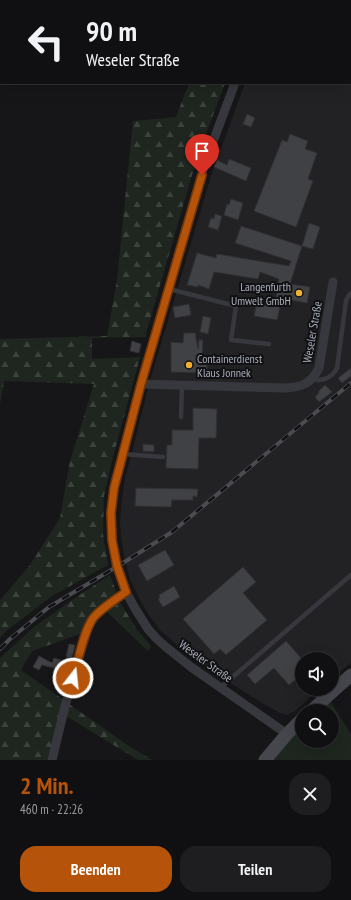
<!DOCTYPE html>
<html lang="de">
<head>
<meta charset="utf-8">
<style>
	body { margin:0; font-family:"PT Sans Narrow",sans-serif; background:#1e1e20; color:#f1f3f6; height:100vh; display:flex; flex-direction:column; font-size:15px; white-space:nowrap }
	* { box-sizing:border-box; margin:0 }
	p { font-size:13px; color:#9c9d9f }
	.icon { flex:none; width:22px; height:22px; fill:none; stroke:currentColor; stroke-width:2; stroke-linecap:round; stroke-linejoin:round }
	.map { position:relative; height:760px; overflow:hidden }
	.drawer { display:flex; flex-direction:column; background:#101012; flex:1 }
	.drawer>* { flex:none }
	.hud { position:absolute; left:0px; top:0px; width:351px; height:84px; box-shadow:0 4px 16px #0002,0 0 0 1px #303032; background:#101012; color:#f1f3f6; overflow:hidden }
	.controls { position:absolute; left:295px; top:652px; display:grid; gap:8px }
	.controls a { display:grid; place-items:center; width:44px; height:44px; border-radius:50%; background:#101012; box-shadow:0 4px 16px #0002,0 0 0 1px #303032; font-size:20px }
	.pin { position:absolute; display:grid; place-items:center; width:34px; height:34px; color:#fff; margin:-41px -17px; border-radius:50% 50% 50% 0; rotate:-45deg; box-shadow:0 0 4px #0007 }
	.pin .icon { rotate:45deg }
	.me { position:absolute; width:44px; margin:-22px; rotate:16deg; stroke-linejoin:round; filter:drop-shadow(0 0 3px #0008) }
	.turn { display:flex; align-items:center; gap:14px; height:84px; padding:0 20px; font-size:18px }
	.turn .icon { width:52px; height:52px; stroke-width:2.5 }
	.turn b { display:block; font-size:28px; line-height:34px }
	.round { display:grid; place-items:center; flex:none; width:42px; height:42px; border-radius:16px; background:#1e1e20 }
	.head { display:flex; align-items:center; justify-content:space-between; height:68px; padding:0 20px }
	h1 { font-size:24px; font-weight:700; line-height:30px; color:#b45309 }
	.primary-button { display:flex; gap:8px; margin-top:auto; padding:8px 20px }
	.primary-button a { flex:1; height:46px; border-radius:16px; background:#b45309; color:#fff; font-size:16px; font-weight:700; line-height:46px; text-align:center }
	.primary-button a+a { background:#1e1e20; color:#f1f3f6 }
	.map>svg:first-child { display:block }
	.built { fill:#222225 }
	.grass { fill:#1e261f }
	.forest { fill:url(#forest-firs) }
	.building { fill:#404145; stroke:#303034 }
	.lines { fill:none; stroke-linecap:round; stroke-linejoin:round }
	.service { stroke:#37383d; stroke-width:4.5 }
	.minor { stroke:#37383d; stroke-width:9 }
	.secondary { stroke:#45474d; stroke-width:13 }
	.rail-casing { stroke:#4a4c52; stroke-width:4 }
	.rail { stroke:#111113; stroke-width:2.5; stroke-dasharray:8; stroke-linecap:butt }
	.route-casing { stroke:#753606; stroke-width:10 }
	.route { stroke:#b45309; stroke-width:7 }
	.poi-dot { fill:#f2b134; stroke:#111113; stroke-width:1.5 }
	.labels { text-anchor:middle; dominant-baseline:central; stroke-width:4; stroke-linejoin:round; paint-order:stroke }
	.poi-label { font-size:12px; fill:#a8adb8; stroke:#111113; text-anchor:end }
	.street-label { font-size:12px; fill:#a8adb8; stroke:#111113 }
</style>
</head>
<body>
<div class="map">
<svg width="351" height="760" viewBox="0 0 351 760">
	<defs>
		<pattern id="forest-firs" width="22" height="20" patternUnits="userSpaceOnUse"><rect width="22" height="20" fill="#1e261f"/><path d="M5 1l3.5 6h-7zM16 11l3.5 6h-7z" fill="#3c433d"/></pattern>
	</defs>
	<rect width="100%" height="100%" fill="#161618"/>
	<polygon class="built" points="277,0 351,0 351,663 332,678 332,659 302,659 302,689 319,689 295,711 287,715 280,713 262,703 213,672 179,647 161,631 148,614 141,602 130,579 124,555 121,537 120,521 122,499 125,479 151,377 212,173 245,83 350,83 350,1 276,1"/>
	<polygon class="grass" points="327,696 351,734 351,760 266,760 302,719 302,741 332,741 332,711 311,711"/>
	<g class="forest">
		<polygon points="189,83 225,83 197,158 145,337 92,338 92,359 140,357 113,457 104,496 103,534 108,565 52,596 6,631 0,638 0,600 30,565 60,518 70,461 94,384 4,381 0,404 0,339 107,336 117,280 133,121 176,117"/>
		<polygon points="110,575 117,594 94,611 83,633 32,651 21,670 64,700 50,760 0,760 0,658 34,627 69,602"/>
		<polygon points="120,602 137,630 151,646 148,651 107,612"/>
		<polygon points="69,704 126,744 152,760 138,760 66,716"/>
	</g>
	<g class="building">
		<polygon points="247,114 255,118 251,127 243,124"/>
		<polygon points="290,134 308,141 305,149 317,153 308,179 313,181 296,227 254,211 282,140 287,142"/>
		<polygon points="229,159 251,168 246,181 214,167 217,160 227,165"/>
		<polygon points="231,199 243,203 238,220 224,215 227,204 229,205"/>
		<polygon points="215,214 222,216 218,230 208,227 211,218 214,219"/>
		<polygon points="309,223 320,227 313,249 302,246 290,284 310,287 307,303 285,299 284,300 276,298 279,279 260,272 258,279 214,272 209,289 198,285 198,287 187,285 197,253 216,258 217,254 289,266 291,261 235,243 241,226 302,246"/>
		<polygon points="257,302 280,306 277,320 254,316"/>
		<polygon points="189,304 191,315 175,318 173,307"/>
		<polygon points="203,316 211,318 208,334 200,332"/>
		<polygon points="184,333 195,333 198,349 199,340 203,340 202,358 207,358 207,373 171,372 171,342 183,343"/>
		<polygon points="132,341 141,344 139,353 130,351"/>
		<polygon points="351,368 351,376 342,383 338,378"/>
		<polygon points="325,385 332,392 319,402 315,397 319,393 318,392"/>
		<polygon points="193,408 217,409 216,438 199,438 198,469 166,468 167,445 172,445 172,430 193,430"/>
		<polygon points="143,444 154,445 154,452 143,451"/>
		<polygon points="136,488 198,489 197,497 193,496 193,500 172,500 171,507 135,506"/>
		<polygon points="165,550 174,565 147,581 138,565"/>
		<polygon points="243,567 256,582 243,593 267,620 226,655 220,649 214,654 183,619"/>
		<polygon points="174,586 180,597 163,607 158,599 160,598 159,595"/>
		<polygon points="286,641 302,659 302,674 289,685 274,668 255,684 247,675"/>
		<polygon points="69,644 75,645 72,658 66,657"/>
		<polygon points="39,656 52,663 54,658 68,662 65,672 63,671 62,674 53,671 54,668 42,665 39,670 33,667"/>
	</g>
	<g class="lines">
		<g class="service">
			<polyline points="169,289 236,306 231,340 269,344"/>
			<path d="M312 379C322 382 332 378 337 368L346 301 349 295 351 293"/>
			<polyline points="181,417 182,385"/>
			<polyline points="123,454 163,457"/>
			<polyline points="221,687 351,575"/>
		</g>
		<g class="minor">
			<polyline points="267,1 268,0"/>
			<polyline points="235,83 205,163 141,384 114,488 111,513 112,540 117,566 126,592 136,610 148,629 156,638 166,647 191,667 287,734"/>
			<path d="M141 384 285 388C302 387 311 384 319 368L333 282"/>
			<polyline points="52,760 65,706 87,629 93,618 97,614 126,592"/>
		</g>
		<g class="secondary">
			<polyline points="311,711 351,675"/>
			<polyline points="265,760 287,734 302,719"/>
		</g>
		<g class="rail-casing">
			<polyline id="rail" points="0,649 10,639 49,607 123,563 172,532 351,383"/>
		</g>
		<use href="#rail" class="rail"/>
	</g>
	<g class="lines">
		<g class="route-casing">
			<path id="route" d="M73 678C78 662 84 629 94 617 103 607 116 599 126 592L117 566 112 540 111 513 114 488 141 384 202 175"/>
		</g>
		<use href="#route" class="route"/>
	</g>
	<g class="poi-dot">
		<circle cx="299" cy="293" r="4"/>
		<circle cx="189" cy="365" r="4"/>
	</g>
	<g class="labels">
		<g class="poi-label">
			<text x="291" y="286">Langenfurth<tspan x="291" dy="14">Umwelt GmbH</tspan></text>
			<text x="197" y="358" text-anchor="start">Containerdienst<tspan x="197" dy="14">Klaus Jonnek</tspan></text>
		</g>
		<g class="street-label">
			<text transform="translate(312 332) rotate(-80)">Weseler Straße</text>
			<text transform="translate(206 661) rotate(36)">Weseler Straße</text>
		</g>
	</g>
</svg>
<div class="controls">
<a><svg class="icon" aria-label="sound" viewBox="0 0 24 24"><path d="M4 9h4l5-4v14l-5-4H4zM17 9q2 3 0 6"/></svg></a>
<a><svg class="icon" aria-label="search" viewBox="0 0 24 24"><circle cx="10" cy="10" r="6"/><path d="M15 15l6 6"/></svg></a>
</div>
<div class="pin" style="left:202px;top:175px;background:#d93025"><svg class="icon" aria-label="arrive" viewBox="0 0 24 24"><path d="M6 21V4h12l-3 4 3 4H6"/></svg></div>
<svg class="me" style="left:73px;top:678px" viewBox="-20 -20 40 40"><circle r="17" fill="#b45309" stroke="#fff" stroke-width="3"/><path d="M0-11L8 9 0 5-8 9z" fill="#fff"/></svg>
<div class="hud">
<div class="turn"><svg class="icon" aria-label="left" viewBox="0 0 24 24"><path d="M17 20v-9H6M10 6l-5 5 5 5"/></svg><div><b>90 m</b>Weseler Straße</div></div>
</div>
</div>
<section class="drawer">
<div class="head"><div><h1>2 Min.</h1><p>460 m · 22:26</p></div><a class="round"><svg class="icon" aria-label="close" viewBox="0 0 24 24"><path d="M6 6l12 12M18 6L6 18"/></svg></a></div>
<div class="primary-button"><a>Beenden</a><a>Teilen</a></div>
</section>
</body>
</html>
